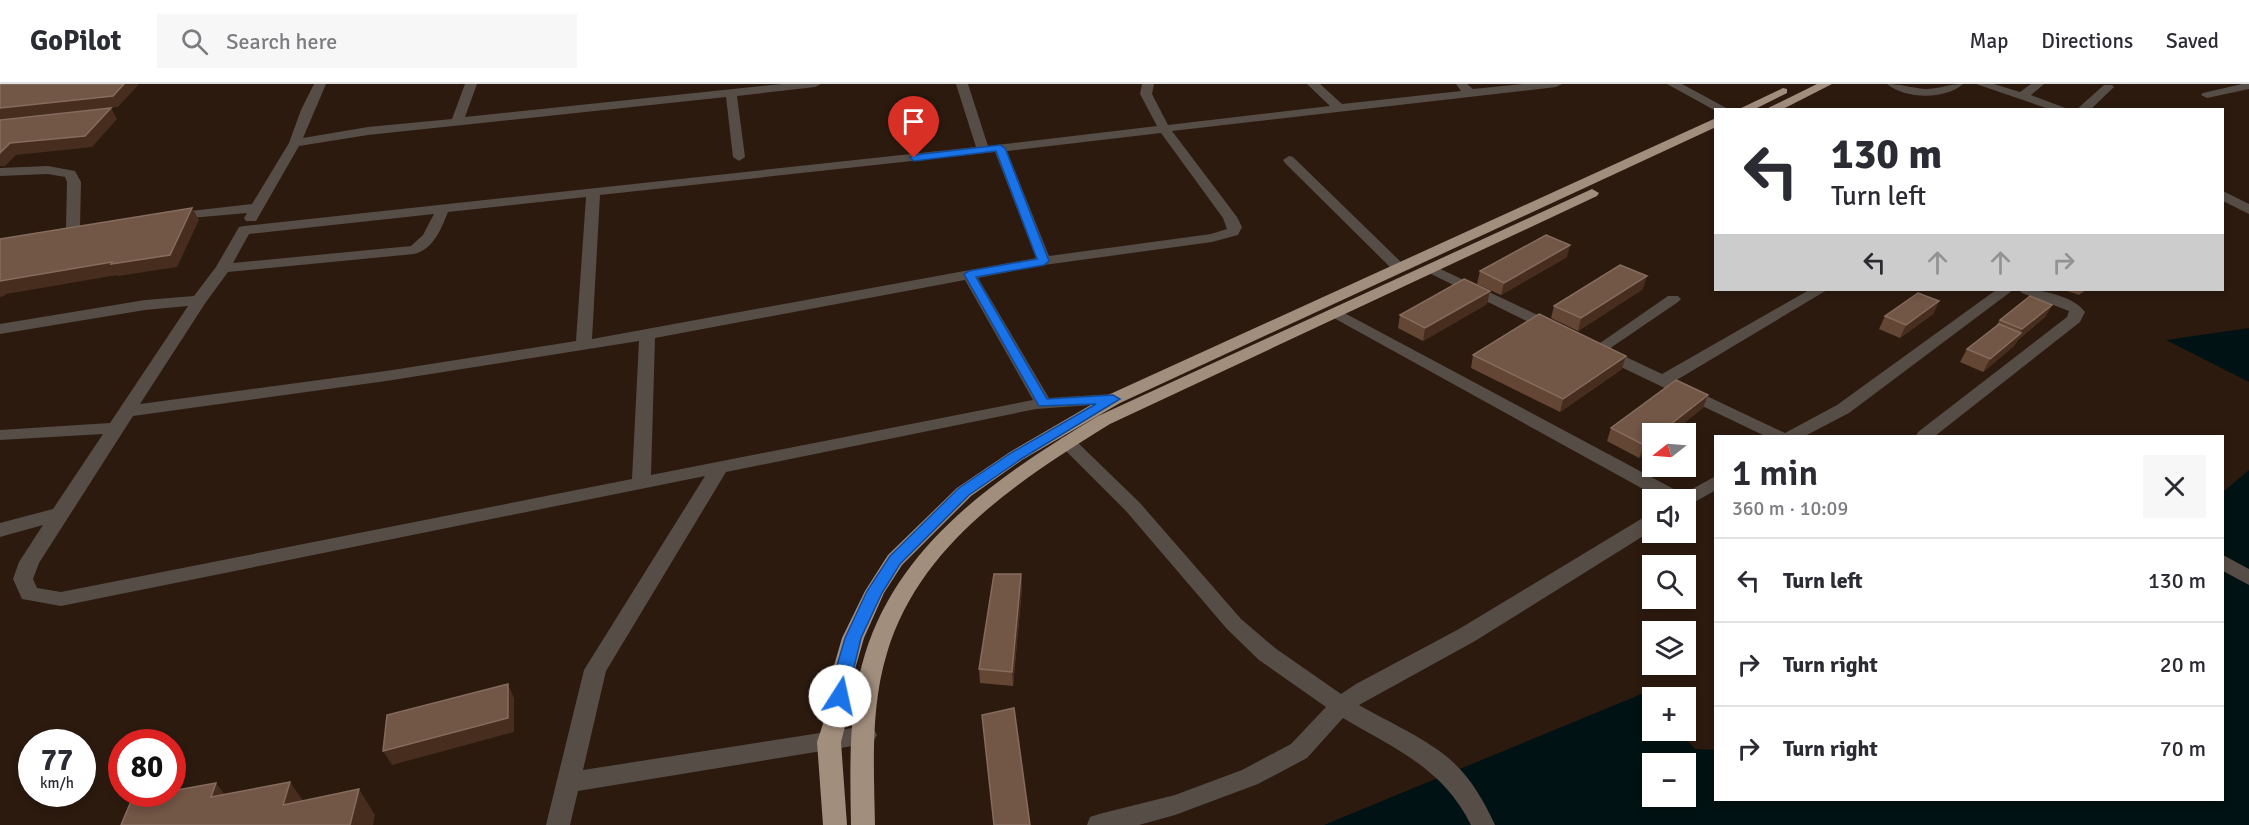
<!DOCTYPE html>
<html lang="en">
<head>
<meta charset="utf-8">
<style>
	body { margin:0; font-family:Signika,sans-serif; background:#f7f7f7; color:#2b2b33; height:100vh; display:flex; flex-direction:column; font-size:22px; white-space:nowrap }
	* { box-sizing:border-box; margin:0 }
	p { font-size:20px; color:#7c7c81 }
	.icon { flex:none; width:33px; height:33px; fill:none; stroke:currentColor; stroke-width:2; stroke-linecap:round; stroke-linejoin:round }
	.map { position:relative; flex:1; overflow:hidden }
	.side { position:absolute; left:1714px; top:351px; width:510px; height:366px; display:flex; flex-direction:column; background:#fff; border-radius:0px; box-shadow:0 3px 9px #0003 }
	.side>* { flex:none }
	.hud { position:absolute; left:1714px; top:24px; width:510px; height:183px; border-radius:0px; box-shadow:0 3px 9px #0003; background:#fff; color:#2b2b33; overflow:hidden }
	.needle { width:39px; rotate:253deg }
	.fabs { position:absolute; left:1642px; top:339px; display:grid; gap:12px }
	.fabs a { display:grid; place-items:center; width:54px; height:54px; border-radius:0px; background:#fff; box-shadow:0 3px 9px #0003; font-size:30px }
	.speed { position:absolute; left:18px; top:645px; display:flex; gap:12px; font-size:30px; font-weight:700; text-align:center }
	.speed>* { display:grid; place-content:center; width:78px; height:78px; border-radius:50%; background:#fff; box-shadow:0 3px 9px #0003; line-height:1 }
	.speed small { font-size:15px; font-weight:400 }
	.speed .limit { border:9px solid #d22; background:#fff; color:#111 }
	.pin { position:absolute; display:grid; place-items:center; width:51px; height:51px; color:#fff; margin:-62px -26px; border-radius:50% 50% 50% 0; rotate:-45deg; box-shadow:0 0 6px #0007 }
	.pin .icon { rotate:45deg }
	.me { position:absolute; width:66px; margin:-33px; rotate:10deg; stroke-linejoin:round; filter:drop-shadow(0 0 4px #0008) }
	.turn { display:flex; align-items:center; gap:21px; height:126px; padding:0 18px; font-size:27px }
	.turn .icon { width:78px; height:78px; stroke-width:2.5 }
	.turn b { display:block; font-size:42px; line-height:51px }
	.lanes { display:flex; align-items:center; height:57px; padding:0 18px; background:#0003; justify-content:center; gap:30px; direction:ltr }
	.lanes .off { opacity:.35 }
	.round { display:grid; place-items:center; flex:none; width:63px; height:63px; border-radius:0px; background:#f7f7f7 }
	.overview { display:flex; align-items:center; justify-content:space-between; height:102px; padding:0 18px }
	h1 { font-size:36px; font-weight:600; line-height:45px }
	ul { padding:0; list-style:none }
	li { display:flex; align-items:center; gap:18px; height:84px; padding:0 18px; border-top:2px solid #e1e1e2 }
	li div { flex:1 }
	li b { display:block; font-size:22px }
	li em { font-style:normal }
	header { display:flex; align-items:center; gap:36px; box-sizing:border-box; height:84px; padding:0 30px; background:#fff; border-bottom:2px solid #e1e1e2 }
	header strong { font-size:28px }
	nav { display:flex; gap:33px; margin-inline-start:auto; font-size:21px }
	.search { width:420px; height:54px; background:#f7f7f7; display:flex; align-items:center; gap:15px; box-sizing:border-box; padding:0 21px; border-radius:0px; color:#7c7c81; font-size:22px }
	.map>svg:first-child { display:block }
	.water { fill:#001213; fill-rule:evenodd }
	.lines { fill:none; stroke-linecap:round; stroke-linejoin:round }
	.street { fill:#564d46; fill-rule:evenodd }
	.highway { fill:#a28e7d; fill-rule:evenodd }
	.wall { fill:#634634 }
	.shaded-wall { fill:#472d1e }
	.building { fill:#725646; stroke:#856c5d; stroke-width:1.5 }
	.route { fill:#1a73e8; stroke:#114b97; stroke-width:1.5 }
</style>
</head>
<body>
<header>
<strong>GoPilot</strong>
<div class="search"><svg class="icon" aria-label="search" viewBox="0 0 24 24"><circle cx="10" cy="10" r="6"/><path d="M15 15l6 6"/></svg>Search here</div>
<nav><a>Map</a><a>Directions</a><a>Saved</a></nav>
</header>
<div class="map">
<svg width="2249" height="741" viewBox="0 0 2249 741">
	<rect width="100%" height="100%" fill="#2c1a0f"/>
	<g class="water">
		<polygon points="2249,244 2249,298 2166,256"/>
		<path d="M2249 386V741H1324L1644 609 1653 619V646L1678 647 1695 665 1716 666V716H2223V408ZM1653 680H1686V712H1653Z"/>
	</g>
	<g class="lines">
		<g class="street">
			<polygon points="314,0 326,0 303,54 368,43 452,35 465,0 477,0 465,33 782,0 821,0 815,3 737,12 745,73 739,77 733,73 726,13 368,51 299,62 256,137 246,137 244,134 247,129 168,136 166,133 168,130 173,129 252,120 289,59 301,26"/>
			<path d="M956 0H968L988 62 1157 42 1140 10 1142 0H1154L1152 10 1168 41 1330 22 1307 0H1320L1342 20 1461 7 1456 0H1467L1473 5 1523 0H1562L1556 3 1172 47 1237 133 1242 143 1238 151 1212 158 1044 181 978 194 1049 314 1114 310 1120 311 1123 315 1120 319 1036 325 726 388 606 587 583 686 865 642 873 644 877 651 873 658 865 660 578 707 570 741H546L584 586 705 392 61 522 22 515 13 495 19 478 43 441 0 453V439L53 425 103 350 0 356V346L110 339 188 222 145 226 0 250V240L145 216 194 212 216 183 239 143 244 142 976 63ZM1161 49 1223 134 1227 145 1211 150 1049 172 1007 67ZM995 68 1036 174 592 255 600 111ZM586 113 576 257 386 287 140 320 206 218 228 188 414 170C434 165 441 145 448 128ZM434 130 423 151 411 162 233 179 249 150ZM965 196 1033 316 651 391 655 254ZM639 257 632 395 61 508 37 504 33 495 39 479 133 332 386 297Z"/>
			<polygon points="1667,0 1682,0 1730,26 1716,27"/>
			<path d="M1887 0C1901 0 1912 4 1925 5 1938 5 1950 0 1963 0 1945 16 1905 15 1887 0Z"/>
			<polygon points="1976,0 1994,0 2020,8 2031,0 2044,0 2031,11 2071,26 2052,26"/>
			<polygon points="2242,0 2249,0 2249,5 2207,14 2201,11 2203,9"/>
			<polygon points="2104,1 2112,1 2114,3 2090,26 2076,26"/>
			<polygon points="1289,72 1293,73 1404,181 1406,184 1404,187 1394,187 1285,79 1283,76"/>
			<polygon points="48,82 75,87 81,98 80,143 78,146 68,146 66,143 67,98 65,93 48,90 0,92 0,84"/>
			<polygon points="2223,107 2249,120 2249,130 2223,117"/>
			<polygon points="1432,181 1561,242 1563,245 1561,248 1549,248 1427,188 1425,185 1427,182"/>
			<polygon points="1809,206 1827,206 1675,297 1785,349 1837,321 1996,206 2013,206 1849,329 1805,352 1765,352 1598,272 1590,266 1668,212 1678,212 1681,215 1678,218 1609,265 1662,290"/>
			<path d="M2019 206C2038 204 2074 212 2085 228L2080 238 1935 352H1916L1918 348 2067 233 2069 227 2022 209Z"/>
			<polygon points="1337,225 1683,410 1716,392 1716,406 1686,423 1686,416 1663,416 1332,233 1329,230 1332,227"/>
			<path d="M1067 352 1073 354 1140 419 1241 535 1275 564 1341 610 1356 600 1459 545 1646 432 1653 431V446L1475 557 1359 621C1388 638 1430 656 1454 679 1472 696 1485 719 1495 741H1471C1443 684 1395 665 1343 634L1307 674 1258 700 1175 731 1139 741H1087L1090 733 1099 730 1175 711 1242 686 1291 660 1326 623 1259 576 1227 545 1126 427 1061 362 1058 358 1061 354Z"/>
			<polygon points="2223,471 2249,485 2249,501 2223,487"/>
		</g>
		<g class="highway">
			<polygon points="1817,0 1832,0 1781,26 1764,26"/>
			<polygon points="1783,4 1787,5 1787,9 1753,26 1737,26"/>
			<polygon points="1716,34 1716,43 1120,319 1022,376 971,412 902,481 884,509 864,554 853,592 848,631 841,658 847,741 823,741 817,658 826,631 831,592 842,554 865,507 888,471 957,404 1010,368 1108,311"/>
			<path d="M1592 105 1599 109 1597 112 1110 340C1019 396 919 461 887 569 870 624 874 685 875 741H851C850 684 848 624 865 570 900 457 1002 390 1098 332Z"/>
		</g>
	</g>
	<g class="wall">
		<polygon points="1567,173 1501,211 1477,200 1480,187"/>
		<polygon points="1643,205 1578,247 1551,234 1554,222"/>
		<polygon points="2064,206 2086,206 2079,211"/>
		<polygon points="1939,217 1933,230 1900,254 1879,245 1885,232"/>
		<polygon points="1487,220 1423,257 1398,244 1400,231"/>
		<polygon points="2052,221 2045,233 2018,256 2014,262 1983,288 1960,278 1967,265 1996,242 2000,236"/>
		<polygon points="1473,271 1622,285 1560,328 1471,284"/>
		<polygon points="1708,311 1703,324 1653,350 1653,363 1639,374 1607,357 1611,344"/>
		<polygon points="1021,490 1022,504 1013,602 980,599 979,585"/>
	</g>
	<g class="shaded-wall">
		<polygon points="124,0 139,0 118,23 0,35 0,24"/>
		<polygon points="111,24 117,35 92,63 16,71 5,82 0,82 0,69 10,59"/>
		<polygon points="192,124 199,136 177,183 118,192 117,191 6,210 4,212 0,213 0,197 112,178"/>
		<polygon points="1570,161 1567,173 1501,211 1504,199"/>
		<polygon points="1647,192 1643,205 1578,247 1581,234"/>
		<polygon points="1490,207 1487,220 1423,257 1425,244"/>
		<polygon points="1939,217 1933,230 1900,254 1906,241"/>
		<polygon points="2052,221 2045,233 2018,256 2014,262 1983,288 1990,275 2019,251 2022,245"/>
		<polygon points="1626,272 1622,285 1560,328 1563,315"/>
		<polygon points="1708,311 1703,324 1671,350 1658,350"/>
		<polygon points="1653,354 1653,363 1639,374 1644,361"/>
		<polygon points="1021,490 1022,504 1013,602 1012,588"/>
		<polygon points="508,600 514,614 514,648 392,681 383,667"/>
		<polygon points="290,698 308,724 283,721"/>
		<polygon points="216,699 235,725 211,713"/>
		<polygon points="359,705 375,731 373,741 350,741"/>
	</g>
	<g class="building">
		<polygon points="0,0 124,0 113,12 0,24"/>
		<polygon points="111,24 85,52 10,59 0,69 0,36"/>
		<polygon points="192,124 170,171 111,180 112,178 0,197 0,155"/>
		<polygon points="1546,151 1570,161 1504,199 1480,187"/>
		<polygon points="1620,181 1647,192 1581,234 1554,222"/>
		<polygon points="1464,195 1490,207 1425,244 1400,231"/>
		<polygon points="1918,209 1939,217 1906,241 1885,232"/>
		<polygon points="2030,212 2052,221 2022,245 2000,236"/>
		<polygon points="1539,230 1626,272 1563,315 1473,271"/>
		<polygon points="1999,240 2021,249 1990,275 1967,265"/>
		<polygon points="1676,296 1708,311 1658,350 1653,350 1653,354 1644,361 1611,344"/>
		<polygon points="994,490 1021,490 1012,588 979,585"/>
		<polygon points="508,600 508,634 383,667 387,631"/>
		<polygon points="1014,624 1030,741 994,741 982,631"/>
		<polygon points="290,698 283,721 359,705 350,741 121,741 132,715 162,710 172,710 172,707 216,699 211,713"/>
	</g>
	<polygon class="route" points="1000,61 1005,64 1049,177 1044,181 976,193 1047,315 1113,311 1120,315 1021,375 969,411 900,480 882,509 861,554 846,617 840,618 834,617 831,612 834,592 845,554 867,507 890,472 959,404 1011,369 1096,320 1039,322 964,190 969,187 1037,175 996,67 914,77 910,74 914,71"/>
</svg>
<div class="fabs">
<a><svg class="needle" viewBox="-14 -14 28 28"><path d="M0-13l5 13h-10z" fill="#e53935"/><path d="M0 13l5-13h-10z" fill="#7c7c81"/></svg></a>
<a><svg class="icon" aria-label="sound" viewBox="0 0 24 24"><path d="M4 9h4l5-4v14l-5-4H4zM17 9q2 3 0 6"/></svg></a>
<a><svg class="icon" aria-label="search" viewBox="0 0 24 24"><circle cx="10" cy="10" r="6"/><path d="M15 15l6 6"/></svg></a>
<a><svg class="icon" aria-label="layers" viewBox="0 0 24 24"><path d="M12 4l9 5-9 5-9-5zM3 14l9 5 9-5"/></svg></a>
<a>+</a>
<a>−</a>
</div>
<div class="speed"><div>77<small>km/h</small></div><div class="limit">80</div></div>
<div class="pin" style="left:914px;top:74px;background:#d93025"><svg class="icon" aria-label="arrive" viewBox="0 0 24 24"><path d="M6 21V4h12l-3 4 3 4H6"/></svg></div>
<svg class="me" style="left:840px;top:612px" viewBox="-20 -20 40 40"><circle r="19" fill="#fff"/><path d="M0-13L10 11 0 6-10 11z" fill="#1a73e8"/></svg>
<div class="hud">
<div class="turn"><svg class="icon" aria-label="left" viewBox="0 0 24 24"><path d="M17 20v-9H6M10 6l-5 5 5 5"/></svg><div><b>130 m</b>Turn left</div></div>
<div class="lanes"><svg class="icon" aria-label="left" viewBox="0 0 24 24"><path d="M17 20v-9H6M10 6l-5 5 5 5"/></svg><svg class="icon off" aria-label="ahead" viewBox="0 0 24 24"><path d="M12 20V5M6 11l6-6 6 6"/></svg><svg class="icon off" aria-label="ahead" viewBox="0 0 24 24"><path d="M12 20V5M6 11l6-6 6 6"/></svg><svg class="icon off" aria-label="right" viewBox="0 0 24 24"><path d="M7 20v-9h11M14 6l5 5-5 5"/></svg></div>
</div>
<section class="side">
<div class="overview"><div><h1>1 min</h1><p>360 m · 10:09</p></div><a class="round"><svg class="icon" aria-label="close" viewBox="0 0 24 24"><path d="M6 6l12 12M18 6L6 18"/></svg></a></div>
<ul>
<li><svg class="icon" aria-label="left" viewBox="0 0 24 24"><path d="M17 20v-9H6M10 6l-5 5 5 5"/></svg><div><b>Turn left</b></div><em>130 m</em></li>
<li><svg class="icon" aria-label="right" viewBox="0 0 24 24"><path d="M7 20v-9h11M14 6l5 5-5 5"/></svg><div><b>Turn right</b></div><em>20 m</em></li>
<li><svg class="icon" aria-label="right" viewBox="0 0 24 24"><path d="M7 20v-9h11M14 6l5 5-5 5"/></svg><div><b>Turn right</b></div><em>70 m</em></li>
</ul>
</section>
</div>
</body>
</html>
